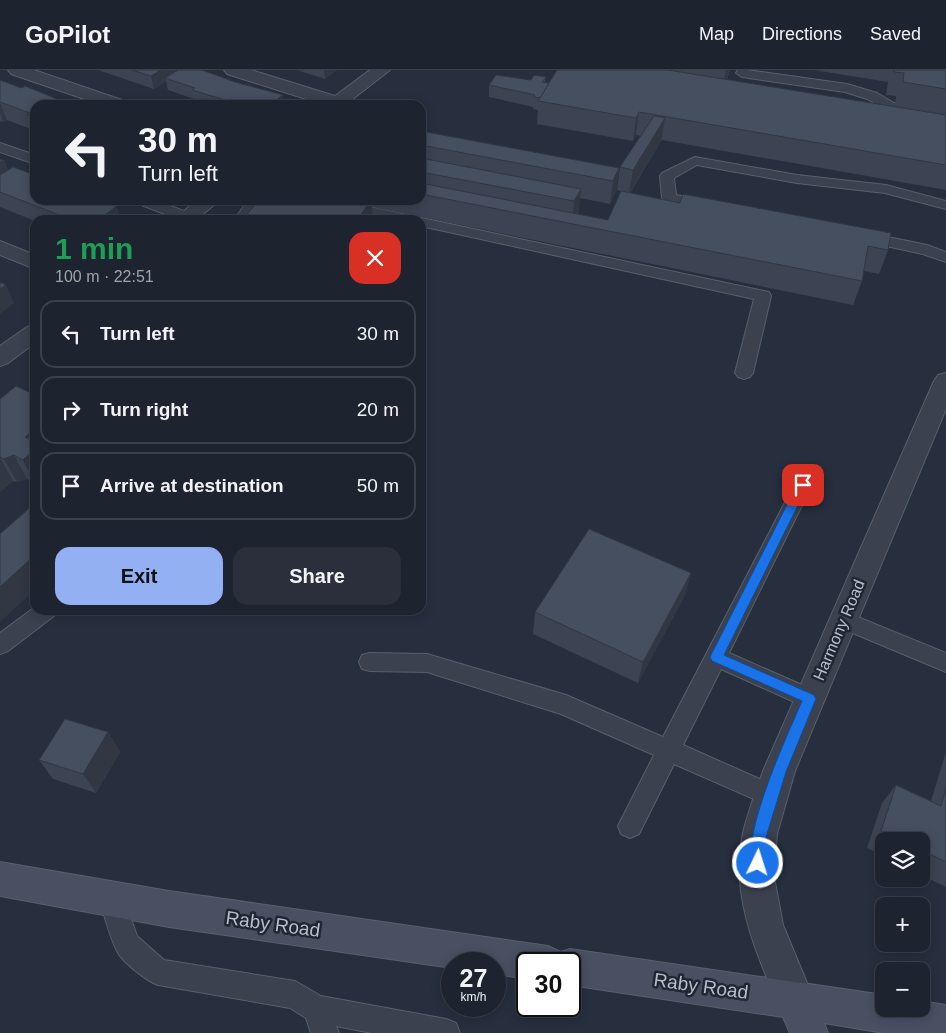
<!DOCTYPE html>
<html lang="en">
<head>
<meta charset="utf-8">
<style>
	body { margin:0; font-family:Arial,sans-serif; background:#2a2f3b; color:#f1f3f6; height:100vh; display:flex; flex-direction:column; font-size:19px; white-space:nowrap }
	* { box-sizing:border-box; margin:0 }
	p { font-size:16px; color:#a0a4aa }
	.icon { flex:none; width:28px; height:28px; fill:none; stroke:currentColor; stroke-width:2; stroke-linecap:round; stroke-linejoin:round }
	.map { position:relative; flex:1; overflow:hidden }
	.panel { position:absolute; left:30px; top:145px; width:396px; height:400px; display:flex; flex-direction:column; background:#1d232f; border-radius:15px; box-shadow:0 2px 12px #0003,0 0 0 1px #3b404b }
	.panel>* { flex:none }
	.top-card { position:absolute; left:30px; top:30px; width:396px; height:105px; border-radius:15px; box-shadow:0 2px 12px #0003,0 0 0 1px #3b404b; background:#1d232f; color:#f1f3f6; overflow:hidden }
	.controls { position:absolute; left:875px; top:762px; display:grid; gap:10px }
	.controls a { display:grid; place-items:center; width:55px; height:55px; border-radius:10px; background:#1d232f; box-shadow:0 2px 12px #0003,0 0 0 1px #3b404b; font-size:25px }
	.speed { position:absolute; left:441px; top:882px; display:flex; gap:10px; font-size:25px; font-weight:700; text-align:center }
	.speed>* { display:grid; place-content:center; width:65px; height:65px; border-radius:50%; background:#1d232f; box-shadow:0 2px 12px #0003,0 0 0 1px #3b404b; line-height:1 }
	.speed small { font-size:12px; font-weight:400 }
	.speed .limit { border:2px solid #111; border-radius:8px; background:#fff; color:#111 }
	.pin { position:absolute; display:grid; place-items:center; width:42px; height:42px; color:#fff; margin:-21px; border-radius:10px; box-shadow:0 2px 8px #0006 }
	.me { position:absolute; width:55px; margin:-28px; rotate:4deg; stroke-linejoin:round; filter:drop-shadow(0 0 4px #0008) }
	.turn { display:flex; align-items:center; gap:18px; height:105px; padding:0 25px; font-size:22px }
	.turn .icon { width:65px; height:65px; stroke-width:2.5 }
	.turn b { display:block; font-size:35px; line-height:42px }
	.round { display:grid; place-items:center; flex:none; width:52px; height:52px; border-radius:15px; background:#2a2f3b }
	.summary { display:flex; align-items:center; justify-content:space-between; height:85px; padding:0 25px }
	h1 { font-size:30px; font-weight:700; line-height:38px; color:#1e9e55 }
	.primary-button { display:flex; gap:10px; margin-top:auto; padding:10px 25px }
	.primary-button a { flex:1; height:58px; border-radius:15px; background:#93b0f3; color:#111; font-size:20px; font-weight:700; line-height:58px; text-align:center }
	.primary-button a+a { background:#2a2f3b; color:#f1f3f6 }
	ul { padding:0; list-style:none }
	li { display:flex; align-items:center; gap:15px; height:68px; margin:0 10px 8px; padding:0 15px; border:2px solid #3b404b; border-radius:15px }
	li div { flex:1 }
	li b { display:block; font-size:19px }
	li em { font-style:normal }
	header { display:flex; align-items:center; gap:30px; box-sizing:border-box; height:70px; padding:0 25px; background:#1d232f; border-bottom:1px solid #3b404b }
	header strong { font-size:24px }
	nav { display:flex; gap:28px; margin-inline-start:auto; font-size:18px }
	.map>svg:first-child { display:block }
	.lines { fill:none; stroke-linecap:round; stroke-linejoin:round }
	.lane-casing { stroke:#585f6c; stroke-width:2 }
	.street-casing { stroke:#585f6c; stroke-width:2 }
	.secondary-casing { stroke:#585f6c; stroke-width:2 }
	.lane { fill:#3b414f; fill-rule:evenodd }
	.street { fill:#3b414f; fill-rule:evenodd }
	.secondary { fill:#495062; fill-rule:evenodd }
	.wall { fill:#3c4453 }
	.shaded-wall { fill:#313743 }
	.building { fill:#464f60; stroke:#313743 }
	.route { fill:#1a73e8; stroke:#114b97 }
	.labels { text-anchor:middle; dominant-baseline:central; stroke-width:5; stroke-linejoin:round; paint-order:stroke }
	.street-label { font-size:16px; fill:#b7bdc9; stroke:#1f2634 }
	.near-street-label { font-size:19px; fill:#b7bdc9; stroke:#1f2634 }
</style>
</head>
<body>
<header>
<strong>GoPilot</strong>
<nav><a>Map</a><a>Directions</a><a>Saved</a></nav>
</header>
<div class="map">
<svg width="946" height="963" viewBox="0 0 946 963">
	<rect width="100%" height="100%" fill="#272f3f"/>
	<g class="lines">
		<g class="lane-casing">
			<g id="lane">
				<polygon points="738,0 747,0 847,14 877,23 894,33 946,42 946,50 885,39 867,29 845,22 742,7 736,3"/>
				<polygon points="0,73 35,85 35,94 0,82"/>
				<polygon points="695,87 797,105 886,115 946,131 946,139 885,123 797,113 697,95 674,108 676,125 712,132 714,135 712,138 707,139 664,131 662,128 660,106 662,103"/>
				<polygon points="134,130 154,130 192,144 194,147 192,150 181,150 136,133"/>
				<polygon points="248,130 262,130 248,150 234,150"/>
				<polygon points="309,130 337,130 769,222 771,226 753,303 750,307 744,309 738,307 735,303 754,229 421,156 421,150 390,150 316,134 311,133"/>
				<polygon points="863,162 927,175 946,182 946,192 923,184 858,170 855,167 858,164"/>
				<polygon points="803,408 810,410 812,415 729,583 818,622 821,629 818,636 810,639 721,599 683,675 780,718 784,726 780,734 772,737 674,694 639,764 630,768 621,764 618,756 654,685 561,644 427,602 370,601 362,599 359,592 362,585 370,583 427,584 566,625 663,667 794,415 796,410"/>
				<polygon points="35,537 35,540 57,540 54,546 8,581 0,584 0,563"/>
				<polygon points="843,541 946,583 946,602 836,556 832,550 836,544"/>
				<path d="M112 816 121 820 137 866 164 890 295 911 321 926 446 949 456 953 460 963H372L336 956 339 963H311L306 948 290 938 158 915C147 911 122 892 117 881 109 865 105 846 99 829L103 820Z"/>
			</g>
		</g>
		<g class="street-casing">
			<g id="street">
				<polygon points="8,0 34,0 125,31 128,35 102,35 11,4"/>
				<polygon points="224,0 251,0 335,26 370,0 390,0 345,35 325,35 227,4"/>
				<polygon points="197,130 220,130 196,150 173,150"/>
				<polygon points="0,171 35,185 35,199 0,185"/>
				<polygon points="35,255 35,273 8,293 0,296 0,276 27,257"/>
				<path d="M946 303V339L795 701 777 764 774 807 783 855 814 930 808 943 795 949 782 943C758 887 729 826 743 763 748 742 756 721 763 701L934 311 938 305Z"/>
			</g>
		</g>
		<g class="secondary-casing">
			<polygon id="secondary" points="0,792 169,821 548,876 561,882 570,879 884,925 884,939 921,939 921,931 946,935 946,963 884,963 824,953 828,963 790,963 783,947 570,915 570,894 528,894 528,909 495,904 495,894 452,894 452,898 169,857 0,826"/>
		</g>
		<use href="#lane" class="lane"/>
		<use href="#street" class="street"/>
		<use href="#secondary" class="secondary"/>
	</g>
	<g class="wall">
		<polygon points="98,0 175,0 176,1 285,35 204,35 195,32 194,29 168,20 166,11 154,19"/>
		<polygon points="297,0 337,0 325,9"/>
		<polygon points="557,0 730,0 727,10 946,45 946,120 662,70 661,71 630,123 888,180 879,204 864,201 862,211 853,235 372,137 373,150 230,150 244,148 259,130 421,130 421,61 619,98 616,121 610,134 580,128 578,144 608,150 622,122 617,120 620,97 640,66 636,65 633,71 537,54 538,40 533,39 533,37 489,27 489,15 531,10 546,7 545,12 549,13"/>
		<polygon points="814,0 946,0 946,43 895,35 896,26 886,25 888,12"/>
		<polygon points="0,10 35,35 35,63 34,63 33,60 7,50 3,52 0,51"/>
		<polygon points="0,89 4,90 8,100 121,150 35,150 35,151 0,137"/>
		<polygon points="35,325 35,413 27,409 17,412 13,411 0,422 0,329"/>
		<polygon points="691,503 685,525 638,613 533,564 535,542"/>
		<polygon points="108,662 120,682 96,723 53,709 39,690"/>
		<polygon points="946,682 946,817 921,805 921,771 884,771 884,786 867,778 882,733 896,715 931,731"/>
	</g>
	<g class="shaded-wall">
		<polygon points="161,0 175,0 176,4 165,8 166,11 154,19 151,6"/>
		<polygon points="324,0 337,0 325,9"/>
		<polygon points="726,0 730,0 722,22"/>
		<polygon points="283,25 285,35 269,35"/>
		<polygon points="231,29 232,35 229,35 228,31"/>
		<polygon points="0,33 7,50 3,52 0,43"/>
		<polygon points="639,42 636,65 633,71 636,48"/>
		<polygon points="665,48 661,71 629,123 633,100"/>
		<polygon points="4,90 11,109 0,116 0,92"/>
		<polygon points="619,98 616,121 610,134 613,111"/>
		<polygon points="581,119 579,142 572,155 574,131"/>
		<polygon points="371,130 373,150 357,150"/>
		<polygon points="117,136 121,150 98,150"/>
		<polygon points="6,215 14,233 0,244 0,219"/>
		<polygon points="33,360 35,363 35,413 23,390 25,367"/>
		<polygon points="14,385 27,409 17,412 4,389"/>
		<polygon points="0,387 13,411 0,422"/>
		<polygon points="35,485 35,520 0,552 0,517"/>
		<polygon points="691,503 685,525 638,613 643,592"/>
		<polygon points="108,662 120,682 96,723 83,704"/>
	</g>
	<g class="building">
		<polygon points="132,0 161,0 151,6"/>
		<polygon points="178,0 202,0 235,12 283,25 269,35 249,35 231,29 228,31 192,20 195,18 165,8"/>
		<polygon points="557,0 668,0 946,45 946,95 639,42 636,48 538,31"/>
		<polygon points="894,0 946,0 946,19 903,12 904,3 894,2"/>
		<polygon points="496,5 531,10 534,5 546,7 542,12 549,13 540,28 534,27 535,25 489,15"/>
		<polygon points="0,10 21,18 25,16 72,35 35,35 35,48 27,45 30,43 0,32"/>
		<polygon points="654,46 665,48 633,100 620,97"/>
		<polygon points="421,61 619,98 613,111 421,75"/>
		<polygon points="421,88 581,119 574,131 421,102"/>
		<polygon points="13,97 35,105 35,130 100,130 117,136 98,150 72,150 0,122 0,105"/>
		<polygon points="421,113 608,150 621,121 680,133 683,124 891,163 888,180 868,176 862,211 421,124"/>
		<polygon points="259,130 371,130 357,150 230,150 233,146 244,148"/>
		<polygon points="0,212 6,215 0,219"/>
		<polygon points="16,316 35,325 35,361 33,360 25,367 35,372 35,379 23,390 14,385 4,389 0,387 0,329"/>
		<polygon points="35,433 35,485 0,517 0,464"/>
		<polygon points="589,459 691,503 643,592 535,542"/>
		<polygon points="65,649 108,662 83,704 39,690"/>
		<polygon points="896,715 941,736 946,718 946,792 921,780 921,771 903,771 881,761"/>
	</g>
	<path class="route" d="M803 411 808 415 724 585 814 625 816 629 786 702 767 764 763 798 758 800 753 798C740 766 788 664 802 631L712 591 710 587 797 415Z"/>
	<g class="labels">
		<g class="street-label">
			<text transform="translate(839 560) rotate(-67)">Harmony Road</text>
		</g>
		<g class="near-street-label">
			<text transform="translate(273 854) rotate(8)">Raby Road</text>
			<text transform="translate(701 916) rotate(8)">Raby Road</text>
		</g>
	</g>
</svg>
<div class="controls">
<a><svg class="icon" aria-label="layers" viewBox="0 0 24 24"><path d="M12 4l9 5-9 5-9-5zM3 14l9 5 9-5"/></svg></a>
<a>+</a>
<a>−</a>
</div>
<div class="speed"><div>27<small>km/h</small></div><div class="limit">30</div></div>
<div class="pin" style="left:803px;top:415px;background:#d93025"><svg class="icon" aria-label="arrive" viewBox="0 0 24 24"><path d="M6 21V4h12l-3 4 3 4H6"/></svg></div>
<svg class="me" style="left:758px;top:793px" viewBox="-20 -20 40 40"><circle r="17" fill="#1a73e8" stroke="#fff" stroke-width="3"/><path d="M0-11L8 9 0 5-8 9z" fill="#fff"/></svg>
<div class="top-card">
<div class="turn"><svg class="icon" aria-label="left" viewBox="0 0 24 24"><path d="M17 20v-9H6M10 6l-5 5 5 5"/></svg><div><b>30 m</b>Turn left</div></div>
</div>
<section class="panel">
<div class="summary"><div><h1>1 min</h1><p>100 m · 22:51</p></div><a class="round" style="background:#d93025;color:#fff"><svg class="icon" aria-label="close" viewBox="0 0 24 24"><path d="M6 6l12 12M18 6L6 18"/></svg></a></div>
<ul>
<li><svg class="icon" aria-label="left" viewBox="0 0 24 24"><path d="M17 20v-9H6M10 6l-5 5 5 5"/></svg><div><b>Turn left</b></div><em>30 m</em></li>
<li><svg class="icon" aria-label="right" viewBox="0 0 24 24"><path d="M7 20v-9h11M14 6l5 5-5 5"/></svg><div><b>Turn right</b></div><em>20 m</em></li>
<li><svg class="icon" aria-label="arrive" viewBox="0 0 24 24"><path d="M6 21V4h12l-3 4 3 4H6"/></svg><div><b>Arrive at destination</b></div><em>50 m</em></li>
</ul>
<div class="primary-button"><a>Exit</a><a>Share</a></div>
</section>
</div>
</body>
</html>
